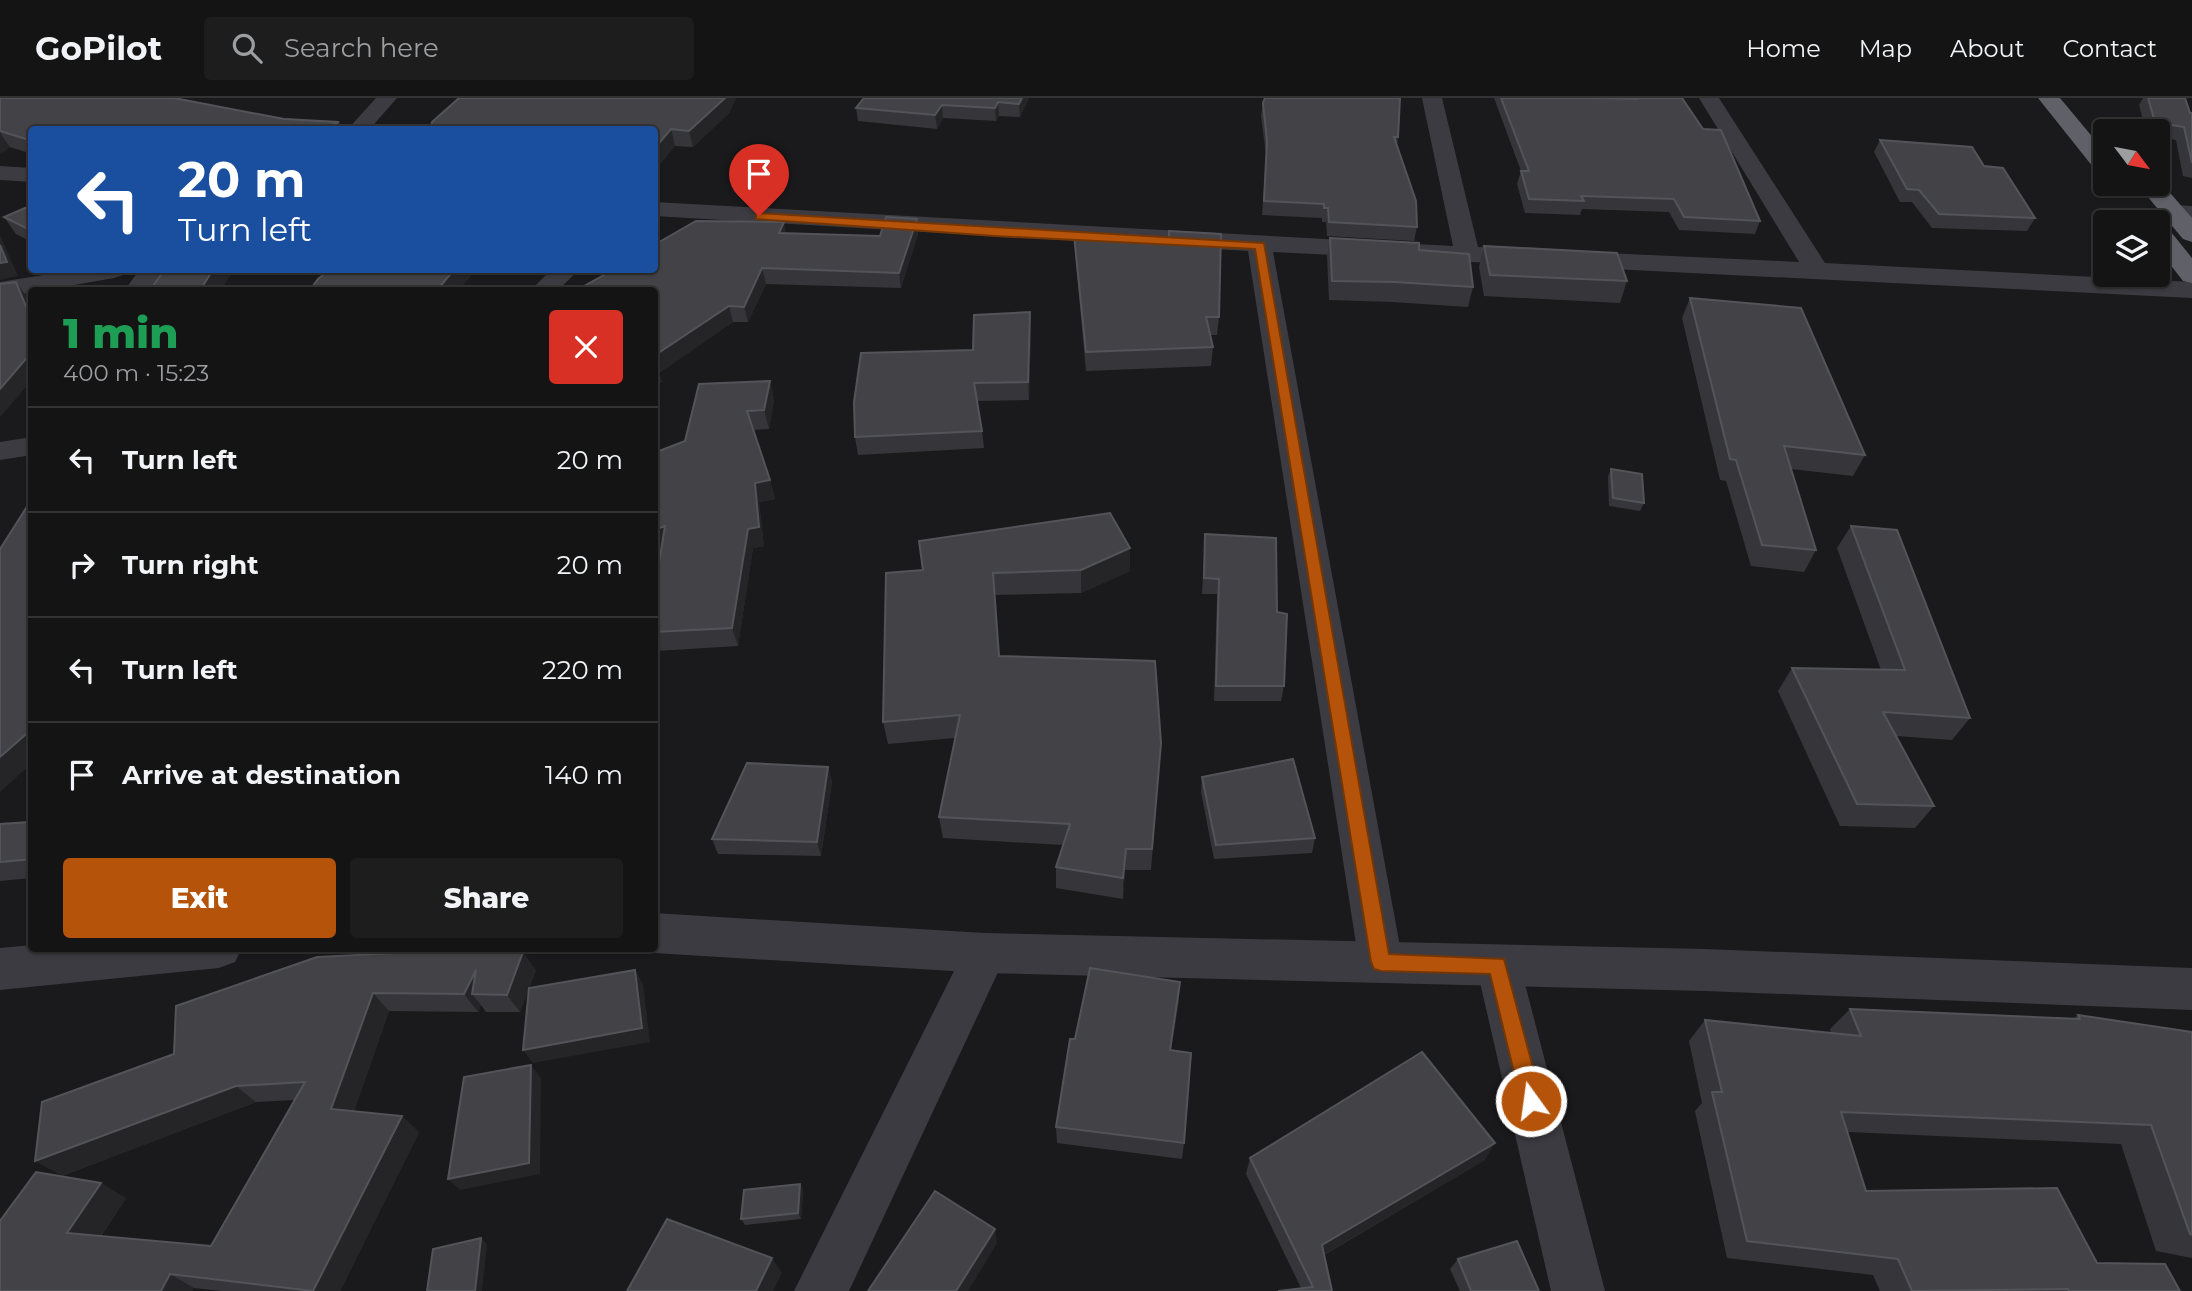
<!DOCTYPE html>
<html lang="en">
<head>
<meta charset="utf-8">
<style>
	body { margin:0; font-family:Montserrat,sans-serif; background:#1d1d1e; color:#f1f3f6; height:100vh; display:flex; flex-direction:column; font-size:26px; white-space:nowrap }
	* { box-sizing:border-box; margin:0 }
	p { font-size:23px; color:#9d9ea0 }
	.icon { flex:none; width:38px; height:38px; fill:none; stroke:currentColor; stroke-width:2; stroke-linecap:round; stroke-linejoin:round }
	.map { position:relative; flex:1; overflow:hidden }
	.sheet { position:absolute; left:28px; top:189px; width:630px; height:665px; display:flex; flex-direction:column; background:#141415; border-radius:7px; box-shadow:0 2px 5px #0004,0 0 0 2px #333334 }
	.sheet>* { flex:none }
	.guide { position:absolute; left:28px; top:28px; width:630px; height:147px; border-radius:7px; box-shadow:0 2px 5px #0004,0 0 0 2px #333334; background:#1a4fa0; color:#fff; overflow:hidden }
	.needle { width:46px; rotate:122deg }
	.buttons { position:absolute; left:2093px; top:21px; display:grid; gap:14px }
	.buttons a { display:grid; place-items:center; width:77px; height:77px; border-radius:7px; background:#141415; box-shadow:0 2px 5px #0004,0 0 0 2px #333334; font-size:35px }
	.pin { position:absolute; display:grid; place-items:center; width:60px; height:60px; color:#fff; margin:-72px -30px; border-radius:50% 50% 50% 0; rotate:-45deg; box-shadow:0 0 7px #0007 }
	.pin .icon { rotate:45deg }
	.me { position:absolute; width:77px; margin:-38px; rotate:346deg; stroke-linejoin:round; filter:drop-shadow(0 0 5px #0008) }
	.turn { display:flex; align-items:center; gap:24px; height:147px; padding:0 35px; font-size:32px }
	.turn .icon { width:91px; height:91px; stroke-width:2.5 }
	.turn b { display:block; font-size:49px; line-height:60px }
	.round { display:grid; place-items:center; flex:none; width:74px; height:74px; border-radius:7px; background:#1d1d1e }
	.summary { display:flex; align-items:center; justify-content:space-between; height:119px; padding:0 35px }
	h1 { font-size:42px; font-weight:800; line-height:52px; color:#1e9e55 }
	.action { display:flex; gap:14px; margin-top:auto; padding:14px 35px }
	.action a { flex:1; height:80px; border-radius:7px; background:#b45309; color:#fff; font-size:28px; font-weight:800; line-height:80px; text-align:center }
	.action a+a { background:#1d1d1e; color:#f1f3f6 }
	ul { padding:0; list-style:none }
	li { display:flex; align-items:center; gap:21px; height:105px; padding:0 35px; border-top:2px solid #333334 }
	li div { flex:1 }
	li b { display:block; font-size:26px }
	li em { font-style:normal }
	header { display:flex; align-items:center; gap:42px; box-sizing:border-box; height:98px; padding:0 35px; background:#141415; border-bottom:2px solid #333334 }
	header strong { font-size:33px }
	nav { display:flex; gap:38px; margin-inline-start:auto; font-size:24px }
	.search { width:490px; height:63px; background:#1d1d1e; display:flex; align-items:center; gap:18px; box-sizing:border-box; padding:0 24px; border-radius:7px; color:#9d9ea0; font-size:26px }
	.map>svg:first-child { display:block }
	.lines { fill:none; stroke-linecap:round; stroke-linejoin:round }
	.minor { fill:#3b3b41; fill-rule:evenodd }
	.tertiary { fill:#3b3b41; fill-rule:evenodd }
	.trunk { fill:#5f6068; fill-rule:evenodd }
	.wall { fill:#36363a }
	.shaded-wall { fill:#252528 }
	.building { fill:#434347; stroke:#535459; stroke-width:2 }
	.route { fill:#b45309; stroke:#753606; stroke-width:2 }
</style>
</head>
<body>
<header>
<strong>GoPilot</strong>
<div class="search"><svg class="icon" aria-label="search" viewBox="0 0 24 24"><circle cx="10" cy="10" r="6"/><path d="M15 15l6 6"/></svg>Search here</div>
<nav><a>Home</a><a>Map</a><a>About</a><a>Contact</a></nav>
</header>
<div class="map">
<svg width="2192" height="1193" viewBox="0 0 2192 1193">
	<rect width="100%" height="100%" fill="#1a1a1c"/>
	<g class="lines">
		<g class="minor">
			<polygon points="376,0 397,0 369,32 347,32"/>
			<polygon points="1422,0 1442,0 1478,149 1799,164 1699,0 1719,0 1825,165 2192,184 2192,200 1273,154 1403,865 1397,879 1381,885 1365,879 1359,865 1248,153 654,118 654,104 1453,148"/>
			<polygon points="0,68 32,70 32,84 0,82"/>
			<polygon points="2173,107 2192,108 2192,122 2165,119 2161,114 2165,109"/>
			<polygon points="74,172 127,172 123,177 114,180 0,200 0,184"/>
			<polygon points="139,172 164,172 149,192 125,192"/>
			<polygon points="551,172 579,172 558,192 531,192"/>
			<polygon points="32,339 32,357 0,362 0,344"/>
			<polygon points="985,836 1000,841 1007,855 849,1193 794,1193 970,841"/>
			<polygon points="1498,847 1514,853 1520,867 1605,1193 1551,1193 1476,867 1482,853"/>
		</g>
		<g class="tertiary">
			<polygon points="654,815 985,835 1705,851 2192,870 2192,912 1705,893 985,875 654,855 642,850 654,850"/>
			<polygon points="32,847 32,850 242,850 235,864 219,870 0,892 0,850"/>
		</g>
		<g class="trunk">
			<polygon points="2038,0 2060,0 2105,54 2105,76 2097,74"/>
			<polygon points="2158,81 2192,120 2192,144 2183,141 2137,86 2158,86"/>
			<polygon points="2158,126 2167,129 2192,160 2192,185 2183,183 2158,151"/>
		</g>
	</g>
	<g class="wall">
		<polygon points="0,0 339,24 343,32 32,32 32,56 10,49 1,55"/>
		<polygon points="459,0 736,0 729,15 693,49 675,48 654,73 654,32"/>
		<polygon points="864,0 1029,0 1020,19 999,18 996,23 943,20 937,31 858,23 856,10"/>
		<polygon points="1494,0 1593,0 1628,1 1627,0 1682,0 1760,123 1755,136 1679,132 1669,114 1582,111 1580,117 1525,115 1517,86 1521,73"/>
		<polygon points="2143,0 2185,0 2190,15 2192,15 2192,80 2183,78 2176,42 2158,39 2158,33 2146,33 2139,7"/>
		<polygon points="1263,5 1398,39 1397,47 1417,129 1414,143 1327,138 1326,124 1322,124 1322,120 1262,117 1266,57 1261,18"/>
		<polygon points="1880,42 1984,68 2035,120 2027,133 1932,130 1912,104 1900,104 1874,54"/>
		<polygon points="32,107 32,144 16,136 4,119"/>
		<polygon points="917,121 918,136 901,190 766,186 748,224 733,224 659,275 662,284 654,289 654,192 786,135 880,138"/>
		<polygon points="1074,137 1219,219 1217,237 1210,237 1213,249 1211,268 1086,273 1075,155"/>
		<polygon points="1330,140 1419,152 1473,189 1468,209 1392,204 1329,202 1327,159"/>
		<polygon points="1484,148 1627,183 1620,205 1484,198 1479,169"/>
		<polygon points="1690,200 1865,357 1853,378 1791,371 1816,452 1804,474 1751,468 1726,383 1720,382 1682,220"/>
		<polygon points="1031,231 1029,302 977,303 982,333 984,350 858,357 855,339 973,252"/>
		<polygon points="770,283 774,302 769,331 753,332 770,382 775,401 759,404 764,448 753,450 738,548 656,553 654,550 654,496 662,450 654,453 654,355 685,343"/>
		<polygon points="1611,371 1644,405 1640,413 1609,408 1608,379"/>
		<polygon points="1851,428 1970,620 1952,642 1896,638 1934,708 1915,730 1840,728 1778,593 1792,570 1881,572 1837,450"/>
		<polygon points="1205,436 1277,514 1284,588 1281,603 1214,603 1217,496 1202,496"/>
		<polygon points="1130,450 1130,473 1081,495 995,497 999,558 1161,645 1151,772 1125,772 1123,801 1056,790 1056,769 1063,747 943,740 939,719 955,640 888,646 883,624 923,472"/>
		<polygon points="828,669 832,684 821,758 718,756 712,741"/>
		<polygon points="1202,679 1315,740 1312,755 1214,761 1201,694"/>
		<polygon points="32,715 32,780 0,783 0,726 30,724"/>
		<polygon points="536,872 520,914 486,914 481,907 478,914 389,913 354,1013 419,1034 340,1193 222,1193 194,1190 0,1193 126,1100 101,1138 211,1148 294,1002 256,1004 62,1078 174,956 176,908"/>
		<polygon points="1179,902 1171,952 1184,1045 1182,1061 1057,1045 1056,1029 1075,941"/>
		<polygon points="1850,911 2073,921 2078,917 2192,934 2192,1160 2156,1153 2121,1046 1848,1034 1866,1093 2097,1165 2180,1193 1880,1193 1873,1177 1727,1160 1695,1013 1702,1005 1689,943 1705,922 1831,935 1830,931"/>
		<polygon points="1250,1060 1485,1062 1324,1157 1332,1193 1301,1190 1246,1076"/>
		<polygon points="800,1086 803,1092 801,1121 745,1127 741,1121"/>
		<polygon points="1458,1161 1539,1193 1460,1193 1450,1171"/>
	</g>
	<g class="shaded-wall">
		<polygon points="725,0 736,0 729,15 693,49 689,33"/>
		<polygon points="1022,0 1029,0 1020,19 1019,6"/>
		<polygon points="998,4 999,18 996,23 995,10"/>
		<polygon points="942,7 943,20 937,31 935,17"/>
		<polygon points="339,24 343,32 327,29"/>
		<polygon points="671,31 675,48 654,73 654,51"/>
		<polygon points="0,35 10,49 1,55 0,54"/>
		<polygon points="917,121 918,136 901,190 899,175"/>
		<polygon points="784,124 787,139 779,135"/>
		<polygon points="0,137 18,178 0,182"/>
		<polygon points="762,170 766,186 748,224 744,209"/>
		<polygon points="213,172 234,172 221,192 200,192"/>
		<polygon points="454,172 476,172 459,192 437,192"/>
		<polygon points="16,184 26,198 32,211 27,211"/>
		<polygon points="729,208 733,224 659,275 662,284 654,289 654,258"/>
		<polygon points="1030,214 1031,231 1029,302 1028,284"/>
		<polygon points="32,254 32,282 0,319 0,291"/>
		<polygon points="770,283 774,302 769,331 764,312"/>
		<polygon points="770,382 775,401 759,404 764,448 753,450 738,548 732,530 755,385"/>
		<polygon points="665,428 672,447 654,453 654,432"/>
		<polygon points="1130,450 1130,473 1081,495 1081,472"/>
		<polygon points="32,631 32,665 0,694 0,659"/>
		<polygon points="828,669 832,684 821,758 817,744"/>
		<polygon points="654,696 659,706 654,712"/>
		<polygon points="1126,751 1125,772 1123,801 1123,780"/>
		<polygon points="523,854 536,872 520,914 507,897"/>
		<polygon points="476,872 472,896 481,907 478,914 464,896"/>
		<polygon points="635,872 643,886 650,944 533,965 523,952"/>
		<polygon points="1180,884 1179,902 1168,969 1170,952"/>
		<polygon points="373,895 389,913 349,1027 331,1011"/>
		<polygon points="531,967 541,980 540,1076 460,1092 448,1081"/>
		<polygon points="236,988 256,1004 62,1078 35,1063"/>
		<polygon points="402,1018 419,1034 340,1193 313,1193"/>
		<polygon points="1495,1045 1485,1062 1316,1161 1322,1147"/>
		<polygon points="101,1085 126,1100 93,1149 67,1135"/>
		<polygon points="800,1086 803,1092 801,1121 798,1115"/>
		<polygon points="995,1131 997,1145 968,1193 956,1193"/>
		<polygon points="481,1140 487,1146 482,1193 475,1193"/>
		<polygon points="772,1160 782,1175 773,1193 756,1193"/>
		<polygon points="170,1176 194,1190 192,1193 161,1193"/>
	</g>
	<g class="building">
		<polygon points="0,0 174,0 284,21 339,24 327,29 343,32 32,32 32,43 0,33"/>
		<polygon points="459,0 725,0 689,33 671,31 654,51 654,32 430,32 432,24"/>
		<polygon points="864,0 1022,0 1019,6 998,4 995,10 942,7 935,17 856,10"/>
		<polygon points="1265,0 1400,0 1398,39 1394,39 1416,103 1417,129 1329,124 1328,110 1324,110 1324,106 1264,103 1267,43 1263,5"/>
		<polygon points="1501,0 1593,0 1637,1 1636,0 1682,0 1703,31 1721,32 1760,123 1684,119 1674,101 1581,98 1584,103 1529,101 1521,73 1529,73"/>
		<polygon points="2148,0 2185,0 2190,15 2192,15 2192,65 2184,29 2155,24"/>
		<polygon points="1880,42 1972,49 1984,68 2003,70 2035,120 1939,116 1919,92 1907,91"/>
		<polygon points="32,107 32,133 4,119"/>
		<polygon points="886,119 917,121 899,175 762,170 744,209 729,208 654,258 654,192 577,192 613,172 654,172 654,147 696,123 784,124 779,135 880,138"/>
		<polygon points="1169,133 1221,136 1219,219 1206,219 1213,249 1086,254 1074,137 1169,142"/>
		<polygon points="1330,140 1419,145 1419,152 1469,156 1473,189 1395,184 1332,183"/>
		<polygon points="0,147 7,164 0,165"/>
		<polygon points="1484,148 1617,155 1627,183 1490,177"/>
		<polygon points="160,172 213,172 200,192 150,192 163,174"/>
		<polygon points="329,172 454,172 437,192 310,192 318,181"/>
		<polygon points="16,184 27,211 32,211 32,254 0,291 0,186"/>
		<polygon points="1690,200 1801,210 1865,357 1784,348 1816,452 1762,447 1736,362 1730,361"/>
		<polygon points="1030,214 1028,284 974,285 982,333 855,339 854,304 861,255 973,252 974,217"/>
		<polygon points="770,283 764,312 747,313 770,382 755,385 759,429 748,431 732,530 654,534 654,496 665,428 654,432 654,355 685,343 699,286"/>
		<polygon points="1611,371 1642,376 1644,405 1613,400"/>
		<polygon points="28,407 32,407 32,631 0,659 0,451"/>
		<polygon points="1110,415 1130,450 1081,472 993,475 999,558 1155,563 1161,645 1152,751 1126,751 1123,780 1056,769 1070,726 939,719 960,617 883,624 886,475 923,472 919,443"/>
		<polygon points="1851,428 1897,432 1970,620 1883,614 1934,708 1857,706 1792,570 1905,572"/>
		<polygon points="1205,436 1276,440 1277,514 1287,516 1284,588 1216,588 1219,481 1204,480"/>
		<polygon points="1293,661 1315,740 1216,747 1202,679"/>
		<polygon points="747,665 828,669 817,744 712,741"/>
		<polygon points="32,715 32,761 0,764 0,726 30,724"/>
		<polygon points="439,853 523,854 507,897 472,896 476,872 464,896 373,895 331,1011 402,1018 313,1193 170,1176 161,1193 0,1193 0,1123 36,1074 101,1085 67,1135 211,1148 305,984 236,988 35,1063 42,1004 174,956 176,908 317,859"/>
		<polygon points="1090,870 1180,884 1170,952 1191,955 1184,1045 1056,1029 1070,941 1075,941"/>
		<polygon points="635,872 642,930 523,952 529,890"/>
		<polygon points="1850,911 2080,921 2078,917 2192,934 2192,1137 2190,1136 2151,1027 1841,1014 1866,1093 2057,1090 2097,1165 2165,1166 2180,1193 2069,1193 2068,1191 1912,1193 1898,1161 1747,1143 1712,994 1722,994 1705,922 1861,938"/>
		<polygon points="1422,954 1495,1045 1322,1147 1332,1193 1278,1193 1313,1189 1250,1060"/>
		<polygon points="531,967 529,1065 448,1081 464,979"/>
		<polygon points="800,1086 798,1115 741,1121 744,1092"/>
		<polygon points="935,1093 995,1131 956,1193 868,1193"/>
		<polygon points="667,1121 772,1160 756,1193 627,1193"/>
		<polygon points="481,1140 475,1193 427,1193 433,1151"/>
		<polygon points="1517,1143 1539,1193 1471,1193 1458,1161"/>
	</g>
	<polygon class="route" points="759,115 1264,145 1389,856 1504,861 1542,1003 1539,1010 1531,1013 1524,1010 1521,1003 1490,876 1381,873 1374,871 1371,864 1255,151 995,138 756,121 756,116"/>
</svg>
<div class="buttons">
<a><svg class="needle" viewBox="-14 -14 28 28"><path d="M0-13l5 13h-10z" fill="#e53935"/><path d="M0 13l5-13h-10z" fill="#9d9ea0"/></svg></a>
<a><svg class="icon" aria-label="layers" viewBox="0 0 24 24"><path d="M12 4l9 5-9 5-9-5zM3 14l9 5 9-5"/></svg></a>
</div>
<div class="pin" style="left:759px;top:118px;background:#d93025"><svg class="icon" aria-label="arrive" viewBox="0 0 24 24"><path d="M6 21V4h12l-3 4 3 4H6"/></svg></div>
<svg class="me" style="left:1531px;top:1003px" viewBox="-20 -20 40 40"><circle r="17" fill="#b45309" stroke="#fff" stroke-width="3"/><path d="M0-11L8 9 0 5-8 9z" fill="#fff"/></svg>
<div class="guide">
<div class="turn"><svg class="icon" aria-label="left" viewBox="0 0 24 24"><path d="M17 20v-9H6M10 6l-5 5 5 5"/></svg><div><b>20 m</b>Turn left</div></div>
</div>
<section class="sheet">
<div class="summary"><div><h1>1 min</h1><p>400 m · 15:23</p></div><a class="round" style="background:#d93025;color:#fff"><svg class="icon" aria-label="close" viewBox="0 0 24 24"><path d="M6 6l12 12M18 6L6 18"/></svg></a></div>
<ul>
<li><svg class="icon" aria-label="left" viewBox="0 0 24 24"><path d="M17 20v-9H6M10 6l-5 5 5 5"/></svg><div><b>Turn left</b></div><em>20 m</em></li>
<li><svg class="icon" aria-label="right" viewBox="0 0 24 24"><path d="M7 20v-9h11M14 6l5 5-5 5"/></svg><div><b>Turn right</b></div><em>20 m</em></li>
<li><svg class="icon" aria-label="left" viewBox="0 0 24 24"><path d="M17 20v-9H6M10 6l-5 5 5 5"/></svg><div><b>Turn left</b></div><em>220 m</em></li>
<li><svg class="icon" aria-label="arrive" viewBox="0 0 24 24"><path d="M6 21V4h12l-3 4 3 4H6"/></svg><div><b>Arrive at destination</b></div><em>140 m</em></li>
</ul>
<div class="action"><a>Exit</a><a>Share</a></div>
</section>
</div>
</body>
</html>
